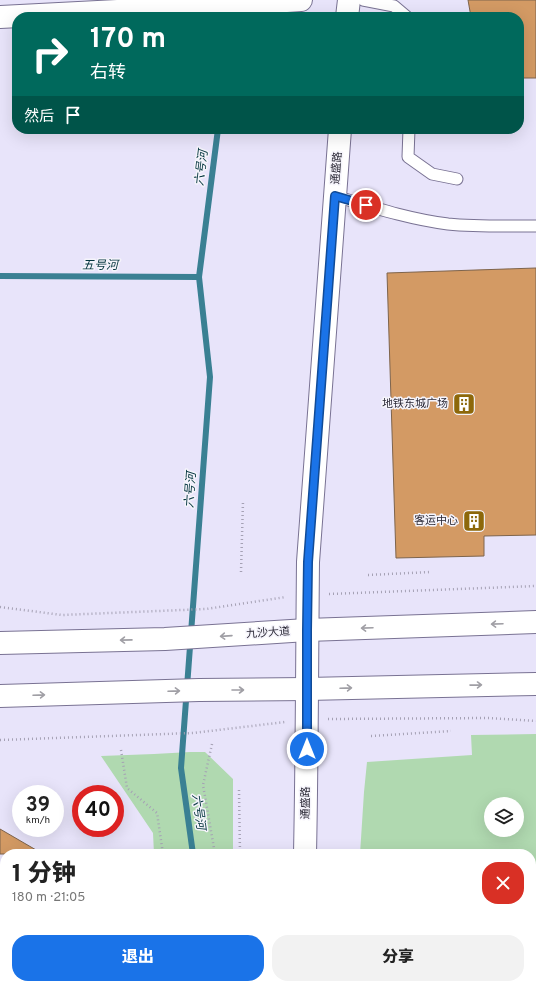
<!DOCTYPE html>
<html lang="zh">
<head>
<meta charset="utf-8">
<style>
	body { margin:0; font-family:Overpass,"Noto Sans SC",sans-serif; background:#f2f2f2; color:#222; height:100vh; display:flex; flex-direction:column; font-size:15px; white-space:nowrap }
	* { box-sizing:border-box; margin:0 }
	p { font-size:13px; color:#767676 }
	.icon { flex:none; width:22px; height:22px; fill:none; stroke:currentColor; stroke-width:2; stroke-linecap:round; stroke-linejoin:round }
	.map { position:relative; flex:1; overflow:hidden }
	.drawer { position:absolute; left:0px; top:849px; width:536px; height:140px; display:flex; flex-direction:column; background:#fff; border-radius:16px 16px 0 0; box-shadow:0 4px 16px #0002 }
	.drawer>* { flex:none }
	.banner { position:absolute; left:12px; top:12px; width:512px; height:122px; border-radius:16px; box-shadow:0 4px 16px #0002; background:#00695c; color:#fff; overflow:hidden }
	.controls { position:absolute; left:484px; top:797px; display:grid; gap:8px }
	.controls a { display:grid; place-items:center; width:40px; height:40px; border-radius:50%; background:#fff; box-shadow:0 4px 16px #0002; font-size:20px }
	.speed { position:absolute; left:12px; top:785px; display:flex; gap:8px; font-size:20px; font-weight:700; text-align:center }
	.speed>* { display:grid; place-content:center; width:52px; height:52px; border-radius:50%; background:#fff; box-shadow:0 4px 16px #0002; line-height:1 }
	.speed small { font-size:10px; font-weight:400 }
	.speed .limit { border:6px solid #d22; background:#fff; color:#111 }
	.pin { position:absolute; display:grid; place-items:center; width:34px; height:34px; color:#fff; margin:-17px; border:2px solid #fff; border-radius:50%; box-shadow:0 1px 4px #0007 }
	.me { position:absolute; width:44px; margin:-22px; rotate:0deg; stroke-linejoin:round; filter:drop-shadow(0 0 3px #0008) }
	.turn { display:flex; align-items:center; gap:14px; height:84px; padding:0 12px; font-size:18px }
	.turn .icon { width:52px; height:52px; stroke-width:2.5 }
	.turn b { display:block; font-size:28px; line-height:34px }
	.then { display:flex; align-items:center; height:38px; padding:0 12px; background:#0003; gap:8px; font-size:15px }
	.round { display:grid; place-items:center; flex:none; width:42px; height:42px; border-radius:16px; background:#f2f2f2 }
	.headline { display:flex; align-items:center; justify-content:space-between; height:68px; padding:0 12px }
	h1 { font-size:24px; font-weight:800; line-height:30px }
	.button { display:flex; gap:8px; margin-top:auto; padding:8px 12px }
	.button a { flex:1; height:46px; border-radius:16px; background:#1a73e8; color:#fff; font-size:16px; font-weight:800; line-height:46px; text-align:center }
	.button a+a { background:#f2f2f2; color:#222 }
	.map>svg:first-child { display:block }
	.green { fill:#b0d9b0; fill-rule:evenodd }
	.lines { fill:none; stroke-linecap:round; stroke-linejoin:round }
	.stream { stroke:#3a8093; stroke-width:6 }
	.building { fill:#d39a64; stroke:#7e644c }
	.lane-casing { stroke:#797293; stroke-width:13 }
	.street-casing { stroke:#797293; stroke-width:24 }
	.secondary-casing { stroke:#797293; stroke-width:24 }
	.path { stroke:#a5a1b4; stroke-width:2.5; stroke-dasharray:1 3; stroke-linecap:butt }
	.lane { stroke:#fff; stroke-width:11 }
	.street { stroke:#fff; stroke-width:22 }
	.secondary { stroke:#fff; stroke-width:22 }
	.oneway { stroke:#a09fa5 }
	.route-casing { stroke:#114b97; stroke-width:10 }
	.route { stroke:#1a73e8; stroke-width:7 }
	.labels { text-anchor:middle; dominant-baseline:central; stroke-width:3; stroke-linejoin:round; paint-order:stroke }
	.street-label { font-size:11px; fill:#2b2936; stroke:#f5f4fb }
	.poi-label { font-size:11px; fill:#2b2936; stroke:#f5f4fb; text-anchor:end }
	.water-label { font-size:12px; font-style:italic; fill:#03343e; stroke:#f5f4fb }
</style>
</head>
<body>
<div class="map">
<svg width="536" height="989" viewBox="0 0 536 989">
	<rect width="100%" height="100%" fill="#e8e4fa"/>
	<g class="green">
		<path d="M536 734V989H351V984H531V854H360L364 792 367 762 472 755 471 735ZM491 804H517V830H491Z"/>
		<polygon points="190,752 205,752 233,779 233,854 154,854 153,833 101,756 154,754"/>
		<rect x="157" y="984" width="89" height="5"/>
	</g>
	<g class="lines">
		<g class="stream">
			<polyline points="0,276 199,277"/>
			<polyline points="193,854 181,768 210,377 199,277 218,129"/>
			<polyline points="211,984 212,989"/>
		</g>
	</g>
	<g class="building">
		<polygon points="468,0 536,0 536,78 519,78 519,17 471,17"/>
		<polygon points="536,268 536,535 484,536 484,556 396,558 387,273"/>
		<polygon points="0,829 43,854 0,854"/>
	</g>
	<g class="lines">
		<g class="lane-casing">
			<g id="lane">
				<polyline points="363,0 394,6 407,17"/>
				<polyline points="409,129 408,157 432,174 457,179"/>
				<path d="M335 196C372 207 409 219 448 224 477 227 507 226 536 226"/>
			</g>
		</g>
		<g class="street-casing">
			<polyline id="street" points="0,17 215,6 301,0"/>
		</g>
		<g class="secondary-casing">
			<g id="secondary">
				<polyline points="347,17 349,0"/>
				<polyline points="0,643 165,639 307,630 536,622"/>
				<polyline points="0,696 199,690 307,689 536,684"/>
				<path d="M305 854C307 757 307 659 308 562L340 129"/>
				<polyline points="300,989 300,984"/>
			</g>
		</g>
		<g class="path">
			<polyline points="241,572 243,501"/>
			<polyline points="368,575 431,572"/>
			<polyline points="329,594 536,586"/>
			<polyline points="0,607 62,615 206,609 286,597"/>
			<polyline points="328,719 488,718 536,721"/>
			<polyline points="371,736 451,731"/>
			<polyline points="0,740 193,733 285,722"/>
			<polyline points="212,744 203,785 215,854"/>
			<polyline points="121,750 127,788 157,813 163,854"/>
			<polyline points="239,790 240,854"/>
			<polyline points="169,984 169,989"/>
		</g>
		<use href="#lane" class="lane"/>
		<use href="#street" class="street"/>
		<use href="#secondary" class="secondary"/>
	</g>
	<defs><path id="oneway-shaft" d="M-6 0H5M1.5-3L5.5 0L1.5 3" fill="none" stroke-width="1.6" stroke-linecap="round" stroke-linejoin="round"/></defs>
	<g class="oneway">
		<use href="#oneway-shaft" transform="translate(497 624) rotate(178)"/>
		<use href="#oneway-shaft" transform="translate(367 628) rotate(178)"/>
		<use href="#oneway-shaft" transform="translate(226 636) rotate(176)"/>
		<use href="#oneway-shaft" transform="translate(126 640) rotate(179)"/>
		<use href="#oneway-shaft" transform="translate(476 685) rotate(-1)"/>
		<use href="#oneway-shaft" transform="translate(346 688) rotate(-2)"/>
		<use href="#oneway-shaft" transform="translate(238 690)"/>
		<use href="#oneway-shaft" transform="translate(174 691) rotate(-2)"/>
		<use href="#oneway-shaft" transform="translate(39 695) rotate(-2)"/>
	</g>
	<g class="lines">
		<g class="route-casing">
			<polyline id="route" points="307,749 307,630 308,562 335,196 366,205"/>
		</g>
		<use href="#route" class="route"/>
	</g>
	<defs>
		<g id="building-square" transform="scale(1.15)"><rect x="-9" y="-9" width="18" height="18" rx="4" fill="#8d680a" stroke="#f5f4fb"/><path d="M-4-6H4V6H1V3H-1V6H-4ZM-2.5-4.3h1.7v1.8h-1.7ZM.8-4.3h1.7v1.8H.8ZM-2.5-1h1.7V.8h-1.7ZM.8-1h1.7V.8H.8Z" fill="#fff"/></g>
	</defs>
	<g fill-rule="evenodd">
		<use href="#building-square" x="464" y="404"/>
		<use href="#building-square" x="474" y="521"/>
	</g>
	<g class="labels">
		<g class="street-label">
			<text transform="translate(337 168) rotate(-86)">通盛路</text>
			<text transform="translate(268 633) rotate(-4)">九沙大道</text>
			<text transform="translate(306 803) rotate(-89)">通盛路</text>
		</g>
		<g class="poi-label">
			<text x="448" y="404">地铁东城广场</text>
			<text x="458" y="521">客运中心</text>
		</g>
		<g class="water-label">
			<text transform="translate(202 168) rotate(-83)">六号河</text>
			<text x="100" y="266">五号河</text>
			<text transform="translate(191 490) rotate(-86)">六号河</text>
			<text transform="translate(198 812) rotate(82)">六号河</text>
		</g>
	</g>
</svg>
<div class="controls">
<a><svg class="icon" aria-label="layers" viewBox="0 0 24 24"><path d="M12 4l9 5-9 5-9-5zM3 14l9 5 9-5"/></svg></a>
</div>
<div class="speed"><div>39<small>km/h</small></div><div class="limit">40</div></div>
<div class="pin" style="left:366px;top:205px;background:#d93025"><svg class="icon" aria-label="arrive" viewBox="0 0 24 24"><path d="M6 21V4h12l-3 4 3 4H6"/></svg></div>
<svg class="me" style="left:307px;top:749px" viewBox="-20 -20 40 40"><circle r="17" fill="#1a73e8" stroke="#fff" stroke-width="3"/><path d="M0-11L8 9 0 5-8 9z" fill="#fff"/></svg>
<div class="banner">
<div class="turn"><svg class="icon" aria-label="right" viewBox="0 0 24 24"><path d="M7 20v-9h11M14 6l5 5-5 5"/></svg><div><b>170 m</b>右转</div></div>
<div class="then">然后<svg class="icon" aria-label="arrive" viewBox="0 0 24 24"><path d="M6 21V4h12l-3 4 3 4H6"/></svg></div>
</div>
<section class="drawer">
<div class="headline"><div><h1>1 分钟</h1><p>180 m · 21:05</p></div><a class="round" style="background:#d93025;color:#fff"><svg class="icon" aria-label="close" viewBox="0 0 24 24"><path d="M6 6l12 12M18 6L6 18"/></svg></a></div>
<div class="button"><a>退出</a><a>分享</a></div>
</section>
</div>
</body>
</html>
